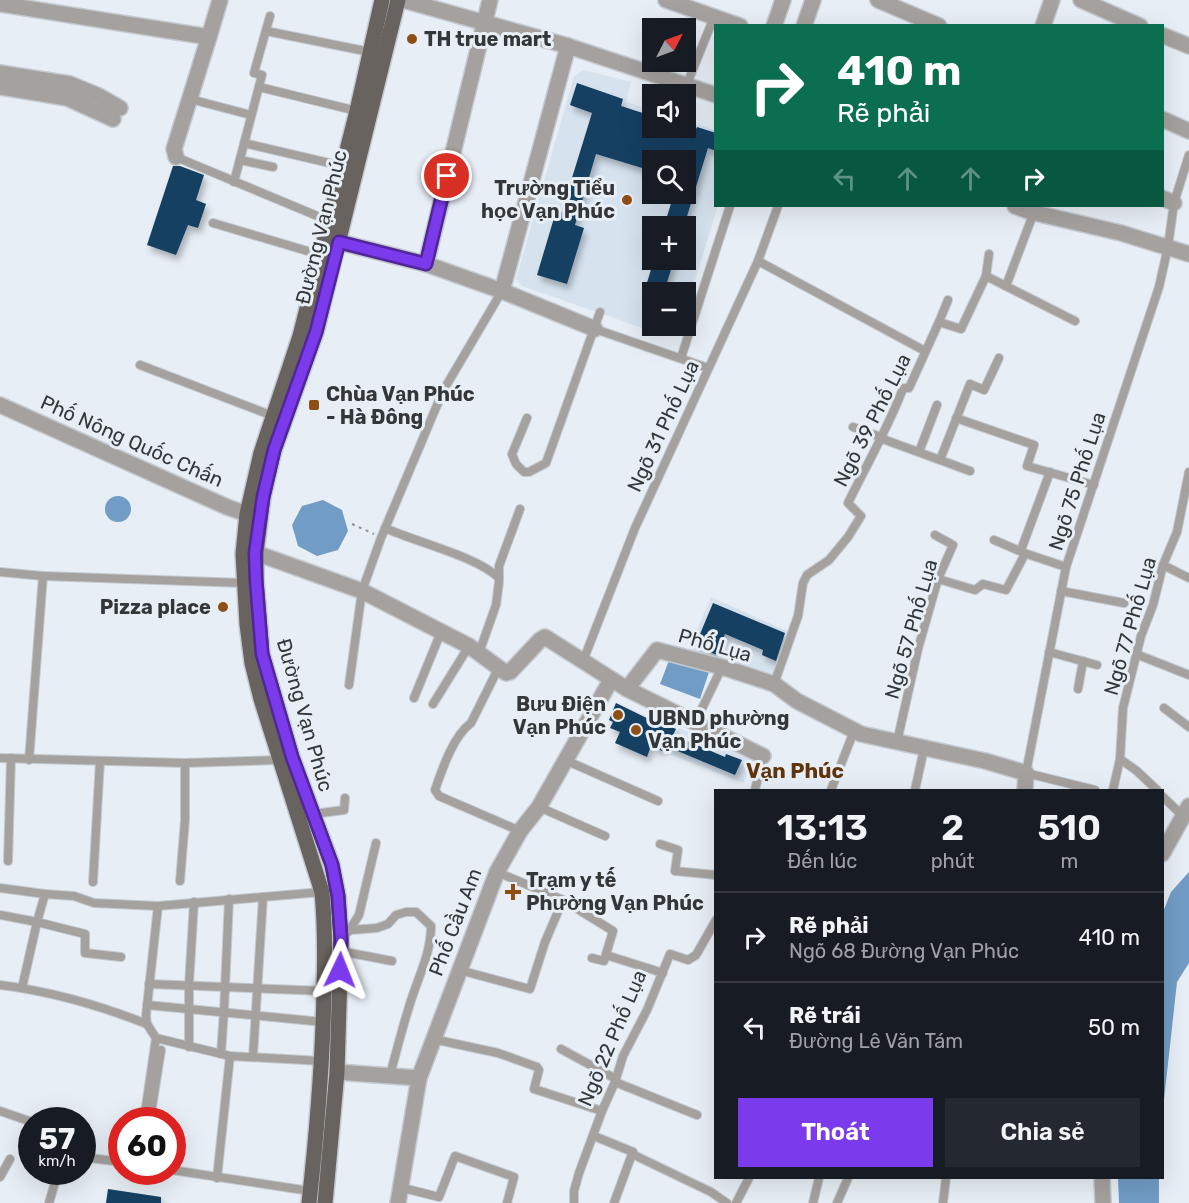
<!DOCTYPE html>
<html lang="vi">
<head>
<meta charset="utf-8">
<style>
	body { margin:0; font-family:Rubik,sans-serif; background:#242831; color:#f1f3f6; height:100vh; display:flex; flex-direction:column; font-size:22px; white-space:nowrap }
	* { box-sizing:border-box; margin:0 }
	p { font-size:20px; color:#9ea1a6 }
	.icon { flex:none; width:33px; height:33px; fill:none; stroke:currentColor; stroke-width:2; stroke-linecap:round; stroke-linejoin:round }
	.map { position:relative; flex:1; overflow:hidden }
	.side { position:absolute; left:714px; top:789px; width:450px; height:390px; display:flex; flex-direction:column; background:#171b24; border-radius:0px; box-shadow:0 6px 24px #0002 }
	.side>* { flex:none }
	.top-card { position:absolute; left:714px; top:24px; width:450px; height:183px; border-radius:0px; box-shadow:0 6px 24px #0002; background:#0b6e4f; color:#fff; overflow:hidden }
	.needle { width:39px; rotate:48deg }
	.controls { position:absolute; left:642px; top:18px; display:grid; gap:12px }
	.controls a { display:grid; place-items:center; width:54px; height:54px; border-radius:0px; background:#171b24; box-shadow:0 6px 24px #0002; font-size:30px }
	.speed { position:absolute; left:18px; top:1107px; display:flex; gap:12px; font-size:30px; font-weight:700; text-align:center }
	.speed>* { display:grid; place-content:center; width:78px; height:78px; border-radius:50%; background:#171b24; box-shadow:0 6px 24px #0002; line-height:1 }
	.speed small { font-size:15px; font-weight:400 }
	.speed .limit { border:9px solid #d22; background:#fff; color:#111 }
	.pin { position:absolute; display:grid; place-items:center; width:51px; height:51px; color:#fff; margin:-26px; border:3px solid #fff; border-radius:50%; box-shadow:0 2px 6px #0007 }
	.me { position:absolute; width:66px; margin:-33px; rotate:2deg; stroke-linejoin:round; filter:drop-shadow(0 0 4px #0008) }
	.turn { display:flex; align-items:center; gap:21px; height:126px; padding:0 24px; font-size:27px }
	.turn .icon { width:78px; height:78px; stroke-width:2.5 }
	.turn b { display:block; font-size:42px; line-height:51px }
	.lanes { display:flex; align-items:center; height:57px; padding:0 24px; background:#0003; justify-content:center; gap:30px; direction:ltr }
	.lanes .off { opacity:.35 }
	.eta { display:flex; justify-content:space-evenly; align-items:center; height:102px; text-align:center }
	.eta b { font-size:36px; font-weight:600; line-height:42px }
	.action { display:flex; gap:12px; margin-top:auto; padding:12px 24px }
	.action a { flex:1; height:69px; border-radius:0px; background:#7c3aed; color:#fff; font-size:24px; font-weight:600; line-height:69px; text-align:center }
	.action a+a { background:#242831; color:#f1f3f6 }
	ul { padding:0; list-style:none }
	li { display:flex; align-items:center; gap:18px; height:90px; padding:0 24px; border-top:2px solid #363941 }
	li div { flex:1 }
	li b { display:block; font-size:22px }
	li em { font-style:normal }
	.map>svg:first-child { display:block }
	.built { fill:#d6e3ef; fill-rule:evenodd }
	.water { fill:#719cc5 }
	.building { fill:#153f62; filter:url(#shadow) }
	.lines { fill:none; stroke-linecap:round; stroke-linejoin:round }
	.service-casing { stroke:#c3c9cf; stroke-width:10 }
	.minor-casing { stroke:#c3c9cf; stroke-width:18 }
	.primary-casing { stroke:#c3c9cf; stroke-width:18 }
	.path { stroke:#8e9397; stroke-width:2; stroke-dasharray:3 4.5; stroke-linecap:butt }
	.service { stroke:#a5a19f; stroke-width:8 }
	.minor { stroke:#a5a19f; stroke-width:15 }
	.primary { stroke:#69635f; stroke-width:15 }
	.route-casing { stroke:#51269a; stroke-width:15 }
	.route { stroke:#7c3aed; stroke-width:10 }
	.poi-dot { fill:#8e4f15; stroke:#e7eef5; stroke-width:2 }
	.labels { text-anchor:middle; dominant-baseline:central; stroke-width:6; stroke-linejoin:round; paint-order:stroke }
	.poi-label { font-size:20px; font-weight:bold; fill:#343739; stroke:#e7eef5; text-anchor:start }
	.street-label { font-size:20px; fill:#343739; stroke:#e7eef5 }
	.neighbourhood-label { font-size:21px; font-weight:bold; fill:#60350d; stroke:#e7eef5 }
</style>
</head>
<body>
<div class="map">
<svg width="1189" height="1203" viewBox="0 0 1189 1203">
	<defs>
		<filter id="shadow"><feDropShadow dx="3" dy="5.5" stdDeviation="3" flood-color="#0004"/></filter>
	</defs>
	<rect width="100%" height="100%" fill="#e7eef5"/>
	<g class="built">
		<path d="M584 70 631 82 626 102 652 110V128H686V120L715 130 716 206H718L686 309V292H652V309L645 329 522 286 516 279 574 76ZM652 160H686V194H652ZM652 226H686V260H652Z"/>
		<polygon points="711,597 792,633 773,679 689,649"/>
		<polygon points="679,728 752,759 744,783 669,754"/>
	</g>
	<g class="water">
		<circle cx="118" cy="509" r="13"/>
		<polygon points="323,500 342,510 348,531 338,550 317,556 298,546 292,525 302,506"/>
		<polygon points="671,655 710,669 700,699 660,684"/>
		<polygon points="1189,872 1189,963 1177,982 1163,1109 1163,912 1171,892"/>
		<polygon points="1118,1178 1159,1178 1159,1203 1119,1203"/>
	</g>
	<g class="building">
		<polygon points="577,83 623,99 621,106 652,116 652,128 690,128 696,129 697,127 716,133 716,151 708,148 684,226 664,226 674,194 686,194 686,160 652,160 652,171 596,154 575,225 584,228 567,284 537,275 554,218 559,220 592,113 570,105"/>
		<polygon points="173,166 180,166 204,175 196,200 206,204 198,228 188,225 176,255 147,245"/>
		<polygon points="654,260 674,260 664,292 645,289"/>
		<polygon points="713,603 785,633 776,661 762,655 763,650 725,634 717,655 695,646"/>
		<polygon points="616,703 661,725 662,723 676,729 673,735 725,757 726,754 742,760 735,775 668,747 664,746 662,751 651,746 647,757 615,743 620,732 610,728 613,722 609,720"/>
		<polygon points="108,1189 161,1197 161,1203 106,1203"/>
	</g>
	<g class="lines">
		<g class="service-casing">
			<g id="service">
				<polyline points="266,31 370,52"/>
				<polyline points="687,84 714,17"/>
				<polyline points="259,87 357,111"/>
				<polyline points="190,99 251,115"/>
				<polyline points="244,143 342,166"/>
				<polyline points="176,157 327,220"/>
				<polyline points="240,160 273,167"/>
				<polyline points="234,182 262,75 254,73 270,16"/>
				<polyline points="213,223 321,255"/>
				<polyline points="989,254 986,276 1075,321"/>
				<polyline points="758,261 925,351"/>
				<polyline points="1006,286 1034,212"/>
				<polyline points="939,322 948,300"/>
				<polyline points="595,329 708,368"/>
				<polyline points="681,358 730,206"/>
				<polyline points="140,365 273,416"/>
				<polyline points="527,418 512,454 516,464 524,472 529,472 546,463 600,312"/>
				<polyline points="956,418 1034,445 1027,466 1094,485"/>
				<polyline points="853,427 881,437"/>
				<polyline points="880,438 940,460 970,384 984,390 999,358"/>
				<polyline points="919,452 937,405"/>
				<polyline points="940,460 970,471"/>
				<polyline points="1050,472 1021,550 1024,553 1066,567"/>
				<path d="M385 528C416 542 476 556 499 578"/>
				<polyline points="994,540 1022,552"/>
				<polyline points="1163,565 1189,578"/>
				<polyline points="0,572 43,576 29,760"/>
				<polyline points="43,576 244,583"/>
				<polyline points="938,579 975,590 983,584 1006,590 1025,554"/>
				<polyline points="1061,591 1124,603"/>
				<polyline points="1049,652 1097,665"/>
				<polyline points="479,653 496,605 499,582 499,566 520,509"/>
				<polyline points="1136,654 1189,675"/>
				<polyline points="583,661 635,528 758,261 778,206"/>
				<path d="M498 669 471 723C453 736 442 770 435 790L439 796 520 831"/>
				<path d="M774 684 798 616 803 583 807 575 829 560 848 537 861 516 848 503C866 466 887 430 902 391L904 388H909L939 322 961 329 986 276"/>
				<polyline points="349,685 362,591 381,538 443,391 502,291"/>
				<polyline points="1078,689 1083,661"/>
				<polyline points="414,698 441,632"/>
				<polyline points="433,704 469,646"/>
				<polyline points="1164,708 1189,727"/>
				<polyline points="695,723 722,667"/>
				<polyline points="897,742 918,649 938,579 953,545 935,535"/>
				<polyline points="0,758 185,763 280,760"/>
				<polyline points="1120,759 1137,771 1157,790"/>
				<polyline points="565,760 658,801"/>
				<polyline points="755,790 763,756"/>
				<polyline points="831,790 854,731"/>
				<polyline points="915,790 924,749"/>
				<polyline points="1095,790 1026,773 1066,567 1159,287 1168,247 1174,203 1189,155"/>
				<polyline points="1113,790 1120,759 1123,708 1141,636 1153,605 1163,565 1177,532 1189,472"/>
				<polyline points="1162,796 1183,816"/>
				<polyline points="539,807 605,836"/>
				<polyline points="313,814 344,810 345,798"/>
				<polyline points="660,844 678,850 675,871 716,875"/>
				<polyline points="8,861 11,758"/>
				<polyline points="497,872 563,900 613,931 604,961 592,958"/>
				<polyline points="180,881 185,820 185,763"/>
				<polyline points="93,882 100,761"/>
				<polyline points="0,888 45,894"/>
				<polyline points="0,915 37,922 45,894 74,896 94,903 158,906 322,892"/>
				<path d="M351 930 377 928 388 924 396 915 406 912H416L431 926C431 955 417 979 409 1007 402 1029 396 1053 390 1075"/>
				<polyline points="348,932 359,915 376,843"/>
				<polyline points="340,951 392,961"/>
				<polyline points="606,955 663,973"/>
				<polyline points="459,970 530,989 545,942 563,900"/>
				<polyline points="149,984 324,991"/>
				<path d="M0 985C49 991 101 1006 147 1024"/>
				<polyline points="22,988 37,922 85,934 85,953 121,957"/>
				<polyline points="147,1005 323,1022"/>
				<polyline points="156,1038 230,1056 322,1061"/>
				<polyline points="433,1039 498,1053 537,1067 539,1070 534,1089 602,1111"/>
				<polyline points="189,1047 189,985 194,902"/>
				<polyline points="561,1049 616,1079"/>
				<polyline points="221,1054 224,1011 229,899"/>
				<polyline points="253,1057 263,897"/>
				<polyline points="615,1082 697,1115"/>
				<polyline points="0,1111 32,1122"/>
				<polyline points="144,1120 156,1038 147,1024 146,1016 158,906"/>
				<polyline points="150,1120 161,1050"/>
				<polyline points="594,1136 633,1152 632,1154 711,1192 727,1203"/>
				<polyline points="82,1157 122,1162"/>
				<polyline points="172,1170 310,1191"/>
				<polyline points="0,1177 10,1159"/>
				<polyline points="217,1178 230,1056"/>
				<polyline points="399,1187 439,1197 455,1156 514,1177 507,1203"/>
				<polyline points="49,1203 58,1172"/>
				<polyline points="574,1203 574,1191 579,1173 602,1111 615,1082 623,1056 647,1010 670,954 688,960 696,955 716,920"/>
				<polyline points="614,1203 632,1154"/>
				<polyline points="736,1203 749,1178"/>
				<polyline points="813,1203 819,1178"/>
				<polyline points="837,1203 848,1178"/>
				<polyline points="943,1203 946,1178"/>
			</g>
		</g>
		<g class="minor-casing">
			<g id="minor">
				<polyline points="403,0 568,46 716,95"/>
				<polyline points="666,0 740,26"/>
				<polyline points="878,0 939,26"/>
				<polyline points="1081,0 1140,26"/>
				<polyline points="0,4 209,37 220,0"/>
				<polyline points="774,26 783,0"/>
				<polyline points="804,26 813,0"/>
				<polyline points="1043,26 1052,0"/>
				<polyline points="1162,35 1189,46"/>
				<polyline points="0,73 70,84 99,96 120,108"/>
				<polyline points="0,87 67,98 113,119"/>
				<polyline points="1162,119 1189,131"/>
				<polyline points="176,157 174,149 209,37"/>
				<polyline points="1162,198 1174,203"/>
				<polyline points="1015,206 1031,212 1121,233 1189,254"/>
				<polyline points="339,242 426,264 502,291 595,329"/>
				<polyline points="426,264 490,0"/>
				<polyline points="502,291 568,46"/>
				<polyline points="0,405 227,507 247,514"/>
				<polyline points="256,553 362,591 469,646 506,673 510,672 540,640 545,637 627,689 657,650 722,667 774,684 797,701 861,734 985,761 1026,773 1025,790"/>
				<polyline points="627,689 763,756"/>
				<polyline points="1162,854 1189,806"/>
				<polyline points="337,1072 419,1078"/>
				<polyline points="1102,1178 1103,1203"/>
				<polyline points="398,1203 419,1078 497,872 520,831 539,807 611,680"/>
			</g>
		</g>
		<g class="primary-casing">
			<g id="primary">
				<path d="M309 1203C317 1131 323 1060 324 988 325 956 325 924 322 892L261 699 252 663 247 624 243 554 247 514 261 453 300 336 357 111 382 0"/>
				<polyline points="325,1203 337,1072 341,939 338,896 332,865 292,757 262,654 256,580 256,553 263,497 274,450 316,332 398,0"/>
			</g>
		</g>
		<polyline class="path" points="352,524 374,534"/>
		<use href="#service" class="service"/>
		<use href="#minor" class="minor"/>
		<use href="#primary" class="primary"/>
	</g>
	<g class="lines">
		<g class="route-casing">
			<polyline id="route" points="340,970 341,939 338,896 332,865 292,757 262,654 256,580 255,553 263,497 274,450 316,332 339,242 426,264 447,176"/>
		</g>
		<use href="#route" class="route"/>
	</g>
	<g class="poi-dot">
		<circle cx="412" cy="39" r="6"/>
		<circle cx="627" cy="200" r="6"/>
		<rect x="308" y="399" width="12" height="12" rx="3"/>
		<circle cx="223" cy="607" r="6"/>
		<circle cx="618" cy="715" r="6"/>
		<circle cx="636" cy="730" r="6"/>
		<path d="M510 883h6v6h6v6h-6v6h-6v-6h-6v-6h6z"/>
	</g>
	<g class="labels">
		<g class="poi-label">
			<text x="424" y="39">TH true mart</text>
			<text x="615" y="188" text-anchor="end">Trường Tiểu<tspan x="615" dy="23">học Vạn Phúc</tspan></text>
			<text x="326" y="394">Chùa Vạn Phúc<tspan x="326" dy="23">- Hà Đông</tspan></text>
			<text x="211" y="607" text-anchor="end">Pizza place</text>
			<text x="606" y="704" text-anchor="end">Bưu Điện<tspan x="606" dy="23">Vạn Phúc</tspan></text>
			<text x="648" y="718">UBND phường<tspan x="648" dy="23">Vạn Phúc</tspan></text>
			<text x="526" y="880">Trạm y tế<tspan x="526" dy="23">Phường Vạn Phúc</tspan></text>
		</g>
		<g class="street-label">
			<text transform="translate(321 227) rotate(-76)">Đường Vạn Phúc</text>
			<text transform="translate(872 420) rotate(-63)">Ngõ 39 Phố Lụa</text>
			<text transform="translate(663 426) rotate(-65)">Ngõ 31 Phố Lụa</text>
			<text transform="translate(132 441) rotate(24)">Phố Nông Quốc Chấn</text>
			<text transform="translate(1077 481) rotate(-72)">Ngõ 75 Phố Lụa</text>
			<text transform="translate(1130 626) rotate(-74)">Ngõ 77 Phố Lụa</text>
			<text transform="translate(911 629) rotate(-74)">Ngõ 57 Phố Lụa</text>
			<text transform="translate(715 645) rotate(16)">Phố Lụa</text>
			<text transform="translate(305 715) rotate(74)">Đường Vạn Phúc</text>
			<text transform="translate(455 922) rotate(-69)">Phố Cầu Am</text>
			<text transform="translate(612 1038) rotate(-67)">Ngõ 22 Phố Lụa</text>
		</g>
		<g class="neighbourhood-label">
			<text x="795" y="770">Vạn Phúc</text>
		</g>
	</g>
</svg>
<div class="controls">
<a><svg class="needle" viewBox="-14 -14 28 28"><path d="M0-13l5 13h-10z" fill="#e53935"/><path d="M0 13l5-13h-10z" fill="#9ea1a6"/></svg></a>
<a><svg class="icon" aria-label="sound" viewBox="0 0 24 24"><path d="M4 9h4l5-4v14l-5-4H4zM17 9q2 3 0 6"/></svg></a>
<a><svg class="icon" aria-label="search" viewBox="0 0 24 24"><circle cx="10" cy="10" r="6"/><path d="M15 15l6 6"/></svg></a>
<a>+</a>
<a>−</a>
</div>
<div class="speed"><div>57<small>km/h</small></div><div class="limit">60</div></div>
<div class="pin" style="left:447px;top:176px;background:#d93025"><svg class="icon" aria-label="arrive" viewBox="0 0 24 24"><path d="M6 21V4h12l-3 4 3 4H6"/></svg></div>
<svg class="me" style="left:340px;top:970px" viewBox="-20 -20 40 40"><path d="M0-17L14 15 0 8-14 15z" fill="#7c3aed" stroke="#fff" stroke-width="4"/></svg>
<div class="top-card">
<div class="turn"><svg class="icon" aria-label="right" viewBox="0 0 24 24"><path d="M7 20v-9h11M14 6l5 5-5 5"/></svg><div><b>410 m</b>Rẽ phải</div></div>
<div class="lanes"><svg class="icon off" aria-label="left" viewBox="0 0 24 24"><path d="M17 20v-9H6M10 6l-5 5 5 5"/></svg><svg class="icon off" aria-label="ahead" viewBox="0 0 24 24"><path d="M12 20V5M6 11l6-6 6 6"/></svg><svg class="icon off" aria-label="ahead" viewBox="0 0 24 24"><path d="M12 20V5M6 11l6-6 6 6"/></svg><svg class="icon" aria-label="right" viewBox="0 0 24 24"><path d="M7 20v-9h11M14 6l5 5-5 5"/></svg></div>
</div>
<section class="side">
<div class="eta">
<div><b>13:13</b><p>Đến lúc</p></div>
<div><b>2</b><p>phút</p></div>
<div><b>510</b><p>m</p></div>
</div>
<ul>
<li><svg class="icon" aria-label="right" viewBox="0 0 24 24"><path d="M7 20v-9h11M14 6l5 5-5 5"/></svg><div><b>Rẽ phải</b><p>Ngõ 68 Đường Vạn Phúc</p></div><em>410 m</em></li>
<li><svg class="icon" aria-label="left" viewBox="0 0 24 24"><path d="M17 20v-9H6M10 6l-5 5 5 5"/></svg><div><b>Rẽ trái</b><p>Đường Lê Văn Tám</p></div><em>50 m</em></li>
</ul>
<div class="action"><a>Thoát</a><a>Chia sẻ</a></div>
</section>
</div>
</body>
</html>
